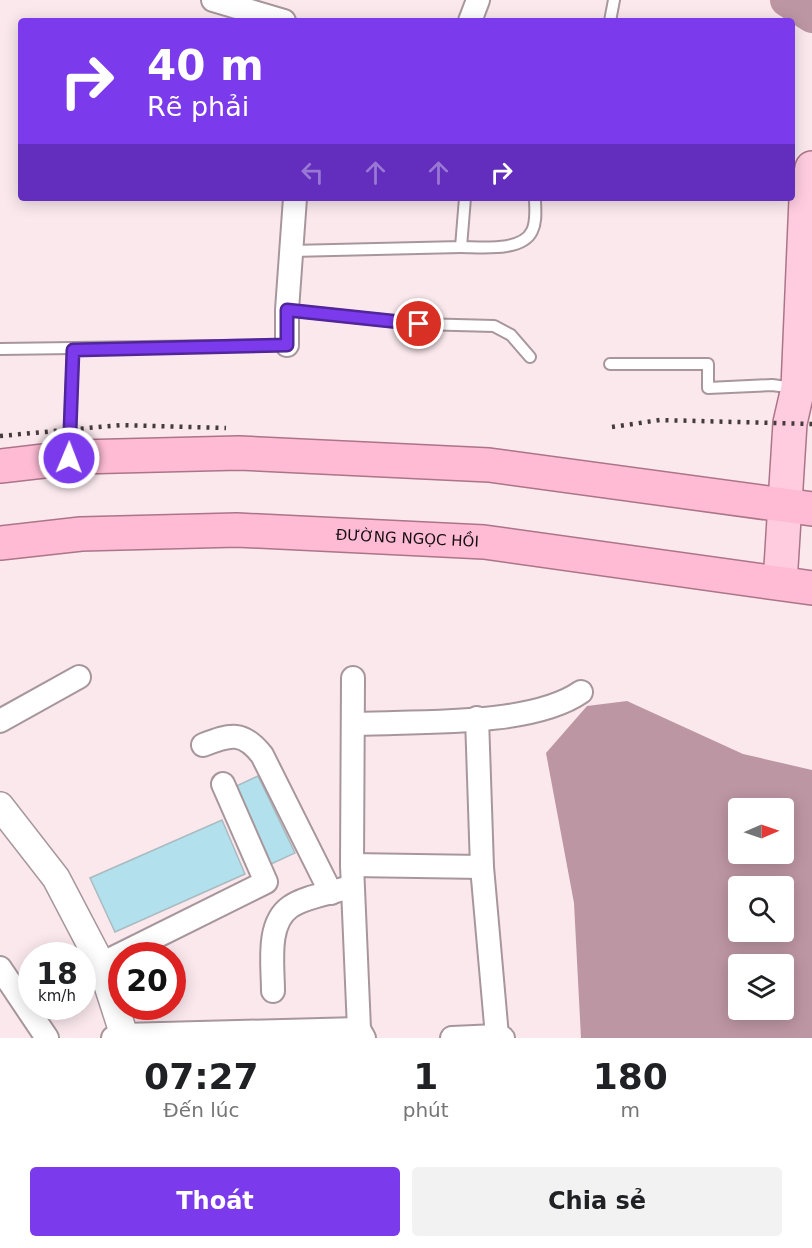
<!DOCTYPE html>
<html lang="vi">
<head>
<meta charset="utf-8">
<style>
	body { margin:0; font-family:"DejaVu Sans",sans-serif; background:#f2f2f2; color:#202124; height:100vh; display:flex; flex-direction:column; font-size:22px; white-space:nowrap }
	* { box-sizing:border-box; margin:0 }
	p { font-size:20px; color:#757577 }
	.icon { flex:none; width:33px; height:33px; fill:none; stroke:currentColor; stroke-width:2; stroke-linecap:round; stroke-linejoin:round }
	.map { position:relative; height:1038px; overflow:hidden }
	.side { display:flex; flex-direction:column; background:#fff; flex:1 }
	.side>* { flex:none }
	.guide { position:absolute; left:18px; top:18px; width:777px; height:183px; border-radius:6px; box-shadow:0 3px 15px #0003; background:#7c3aed; color:#fff; overflow:hidden }
	.needle { width:39px; rotate:88deg }
	.controls { position:absolute; left:728px; top:798px; display:grid; gap:12px }
	.controls a { display:grid; place-items:center; width:66px; height:66px; border-radius:6px; background:#fff; box-shadow:0 3px 15px #0003; font-size:30px }
	.speed { position:absolute; left:18px; top:942px; display:flex; gap:12px; font-size:30px; font-weight:700; text-align:center }
	.speed>* { display:grid; place-content:center; width:78px; height:78px; border-radius:50%; background:#fff; box-shadow:0 3px 15px #0003; line-height:1 }
	.speed small { font-size:15px; font-weight:400 }
	.speed .limit { border:9px solid #d22; background:#fff; color:#111 }
	.pin { position:absolute; display:grid; place-items:center; width:51px; height:51px; color:#fff; margin:-26px; border:3px solid #fff; border-radius:50%; box-shadow:0 2px 6px #0007 }
	.me { position:absolute; width:66px; margin:-33px; rotate:1deg; stroke-linejoin:round; filter:drop-shadow(0 0 4px #0008) }
	.turn { display:flex; align-items:center; gap:21px; height:126px; padding:0 30px; font-size:27px }
	.turn .icon { width:78px; height:78px; stroke-width:2.5 }
	.turn b { display:block; font-size:42px; line-height:51px }
	.lanes { display:flex; align-items:center; height:57px; padding:0 30px; background:#0003; justify-content:center; gap:30px; direction:ltr }
	.lanes .off { opacity:.35 }
	.eta { display:flex; justify-content:space-evenly; align-items:center; height:102px; text-align:center }
	.eta b { font-size:36px; font-weight:700; line-height:42px }
	.primary-button { display:flex; gap:12px; margin-top:auto; padding:12px 30px }
	.primary-button a { flex:1; height:69px; border-radius:6px; background:#7c3aed; color:#fff; font-size:24px; font-weight:700; line-height:69px; text-align:center }
	.primary-button a+a { background:#f2f2f2; color:#202124 }
	.map>svg:first-child { display:block }
	.water { fill:#bd96a3; fill-rule:evenodd }
	.lines { fill:none; stroke-linecap:round; stroke-linejoin:round }
	.river { stroke:#bd96a3; stroke-width:34 }
	.building { fill:#b2e0ec; stroke:#aabbc0; stroke-width:1.5 }
	.service-casing { stroke:#a7979c; stroke-width:14 }
	.minor-casing { stroke:#a7979c; stroke-width:26 }
	.tertiary-casing { stroke:#a7979c; stroke-width:30 }
	.primary-casing { stroke:#ac7488; stroke-width:36 }
	.trunk-casing { stroke:#ac7488; stroke-width:36 }
	.service { stroke:#fff; stroke-width:10 }
	.minor { stroke:#fff; stroke-width:22 }
	.tertiary { stroke:#fff; stroke-width:27 }
	.primary { stroke:#feccde; stroke-width:33 }
	.trunk { stroke:#febbd3; stroke-width:33 }
	.rail { stroke:#433b3d; stroke-width:4.5; stroke-dasharray:3 6; stroke-linecap:butt }
	.route-casing { stroke:#51269a; stroke-width:15 }
	.route { stroke:#7c3aed; stroke-width:10 }
	.labels { text-anchor:middle; dominant-baseline:central; stroke-width:6; stroke-linejoin:round; paint-order:stroke }
	.street-label { font-size:15px; fill:#150f11; stroke:#fdf9fa }
</style>
</head>
<body>
<div class="map">
<svg width="812" height="1038" viewBox="0 0 812 1038">
	<rect width="100%" height="100%" fill="#fae8ed"/>
	<path class="water" d="M627 701 743 754 812 770V1038H581L574 903 546 753 587 706ZM738 808H783V854H738ZM738 886H783V932H738ZM738 964H783V1010H738Z"/>
	<g class="lines">
		<polyline class="river" points="787,0 812,16"/>
	</g>
	<g class="building">
		<polygon points="258,776 295,853 269,865 232,788"/>
		<polygon points="222,820 245,874 115,932 90,878"/>
	</g>
	<g class="lines">
		<g class="service-casing">
			<g id="service">
				<polyline points="610,21 614,0"/>
				<path d="M461 247C481 247 522 252 532 231 537 221 535 209 535 198"/>
				<polyline points="291,251 461,247 465,198"/>
				<polyline points="287,310 419,324 494,326 511,335 530,357"/>
				<polyline points="0,349 287,345"/>
				<polyline points="610,364 708,364 708,388 772,385 795,388"/>
				<polyline points="69,455 73,350"/>
			</g>
		</g>
		<g class="minor-casing">
			<g id="minor">
				<polyline points="213,0 284,21"/>
				<polyline points="470,21 478,0"/>
				<polyline points="287,345 287,310 295,198"/>
				<polyline points="353,678 352,865 359,1029 364,1038"/>
				<polyline points="477,718 482,867 497,1036"/>
				<polyline points="0,721 79,677"/>
				<path d="M353 724C416 721 531 727 581 692"/>
				<path d="M203 745C231 734 243 731 262 755L331 893"/>
				<polyline points="352,865 482,867"/>
				<polyline points="101,964 266,882 223,784"/>
				<polyline points="0,968 47,1038"/>
				<path d="M273 991C273 965 266 924 290 907 304 897 327 894 343 889"/>
				<polyline points="113,1038 123,1035 359,1029"/>
				<polyline points="452,1038 497,1036 503,1038"/>
			</g>
		</g>
		<g class="tertiary-casing">
			<polyline id="tertiary" points="0,806 56,878 101,964 125,1038"/>
		</g>
		<g class="primary-casing">
			<polyline id="primary" points="780,583 790,423 798,388 806,199 812,168"/>
		</g>
		<g class="trunk-casing">
			<g id="trunk">
				<polyline points="0,466 78,457 239,453 489,465 812,509"/>
				<path id="s1" d="M0 543 81 534 237 530 484 542 812 588"/>
			</g>
		</g>
		<use href="#service" class="service"/>
		<use href="#minor" class="minor"/>
		<use href="#tertiary" class="tertiary"/>
		<use href="#primary" class="primary"/>
		<use href="#trunk" class="trunk"/>
		<g class="rail">
			<polyline points="612,427 660,420 812,424"/>
			<polyline points="0,436 121,425 226,428"/>
		</g>
	</g>
	<g class="lines">
		<g class="route-casing">
			<polyline id="route" points="69,458 73,350 287,345 287,310 419,324"/>
		</g>
		<use href="#route" class="route"/>
	</g>
	<g class="labels">
		<g class="street-label">
			<text stroke="none"><textPath href="#s1" startOffset="408">ĐƯỜNG NGỌC HỒI</textPath></text>
		</g>
	</g>
</svg>
<div class="controls">
<a><svg class="needle" viewBox="-14 -14 28 28"><path d="M0-13l5 13h-10z" fill="#e53935"/><path d="M0 13l5-13h-10z" fill="#757577"/></svg></a>
<a><svg class="icon" aria-label="search" viewBox="0 0 24 24"><circle cx="10" cy="10" r="6"/><path d="M15 15l6 6"/></svg></a>
<a><svg class="icon" aria-label="layers" viewBox="0 0 24 24"><path d="M12 4l9 5-9 5-9-5zM3 14l9 5 9-5"/></svg></a>
</div>
<div class="speed"><div>18<small>km/h</small></div><div class="limit">20</div></div>
<div class="pin" style="left:419px;top:324px;background:#d93025"><svg class="icon" aria-label="arrive" viewBox="0 0 24 24"><path d="M6 21V4h12l-3 4 3 4H6"/></svg></div>
<svg class="me" style="left:69px;top:458px" viewBox="-20 -20 40 40"><circle r="17" fill="#7c3aed" stroke="#fff" stroke-width="3"/><path d="M0-11L8 9 0 5-8 9z" fill="#fff"/></svg>
<div class="guide">
<div class="turn"><svg class="icon" aria-label="right" viewBox="0 0 24 24"><path d="M7 20v-9h11M14 6l5 5-5 5"/></svg><div><b>40 m</b>Rẽ phải</div></div>
<div class="lanes"><svg class="icon off" aria-label="left" viewBox="0 0 24 24"><path d="M17 20v-9H6M10 6l-5 5 5 5"/></svg><svg class="icon off" aria-label="ahead" viewBox="0 0 24 24"><path d="M12 20V5M6 11l6-6 6 6"/></svg><svg class="icon off" aria-label="ahead" viewBox="0 0 24 24"><path d="M12 20V5M6 11l6-6 6 6"/></svg><svg class="icon" aria-label="right" viewBox="0 0 24 24"><path d="M7 20v-9h11M14 6l5 5-5 5"/></svg></div>
</div>
</div>
<section class="side">
<div class="eta">
<div><b>07:27</b><p>Đến lúc</p></div>
<div><b>1</b><p>phút</p></div>
<div><b>180</b><p>m</p></div>
</div>
<div class="primary-button"><a>Thoát</a><a>Chia sẻ</a></div>
</section>
</body>
</html>
